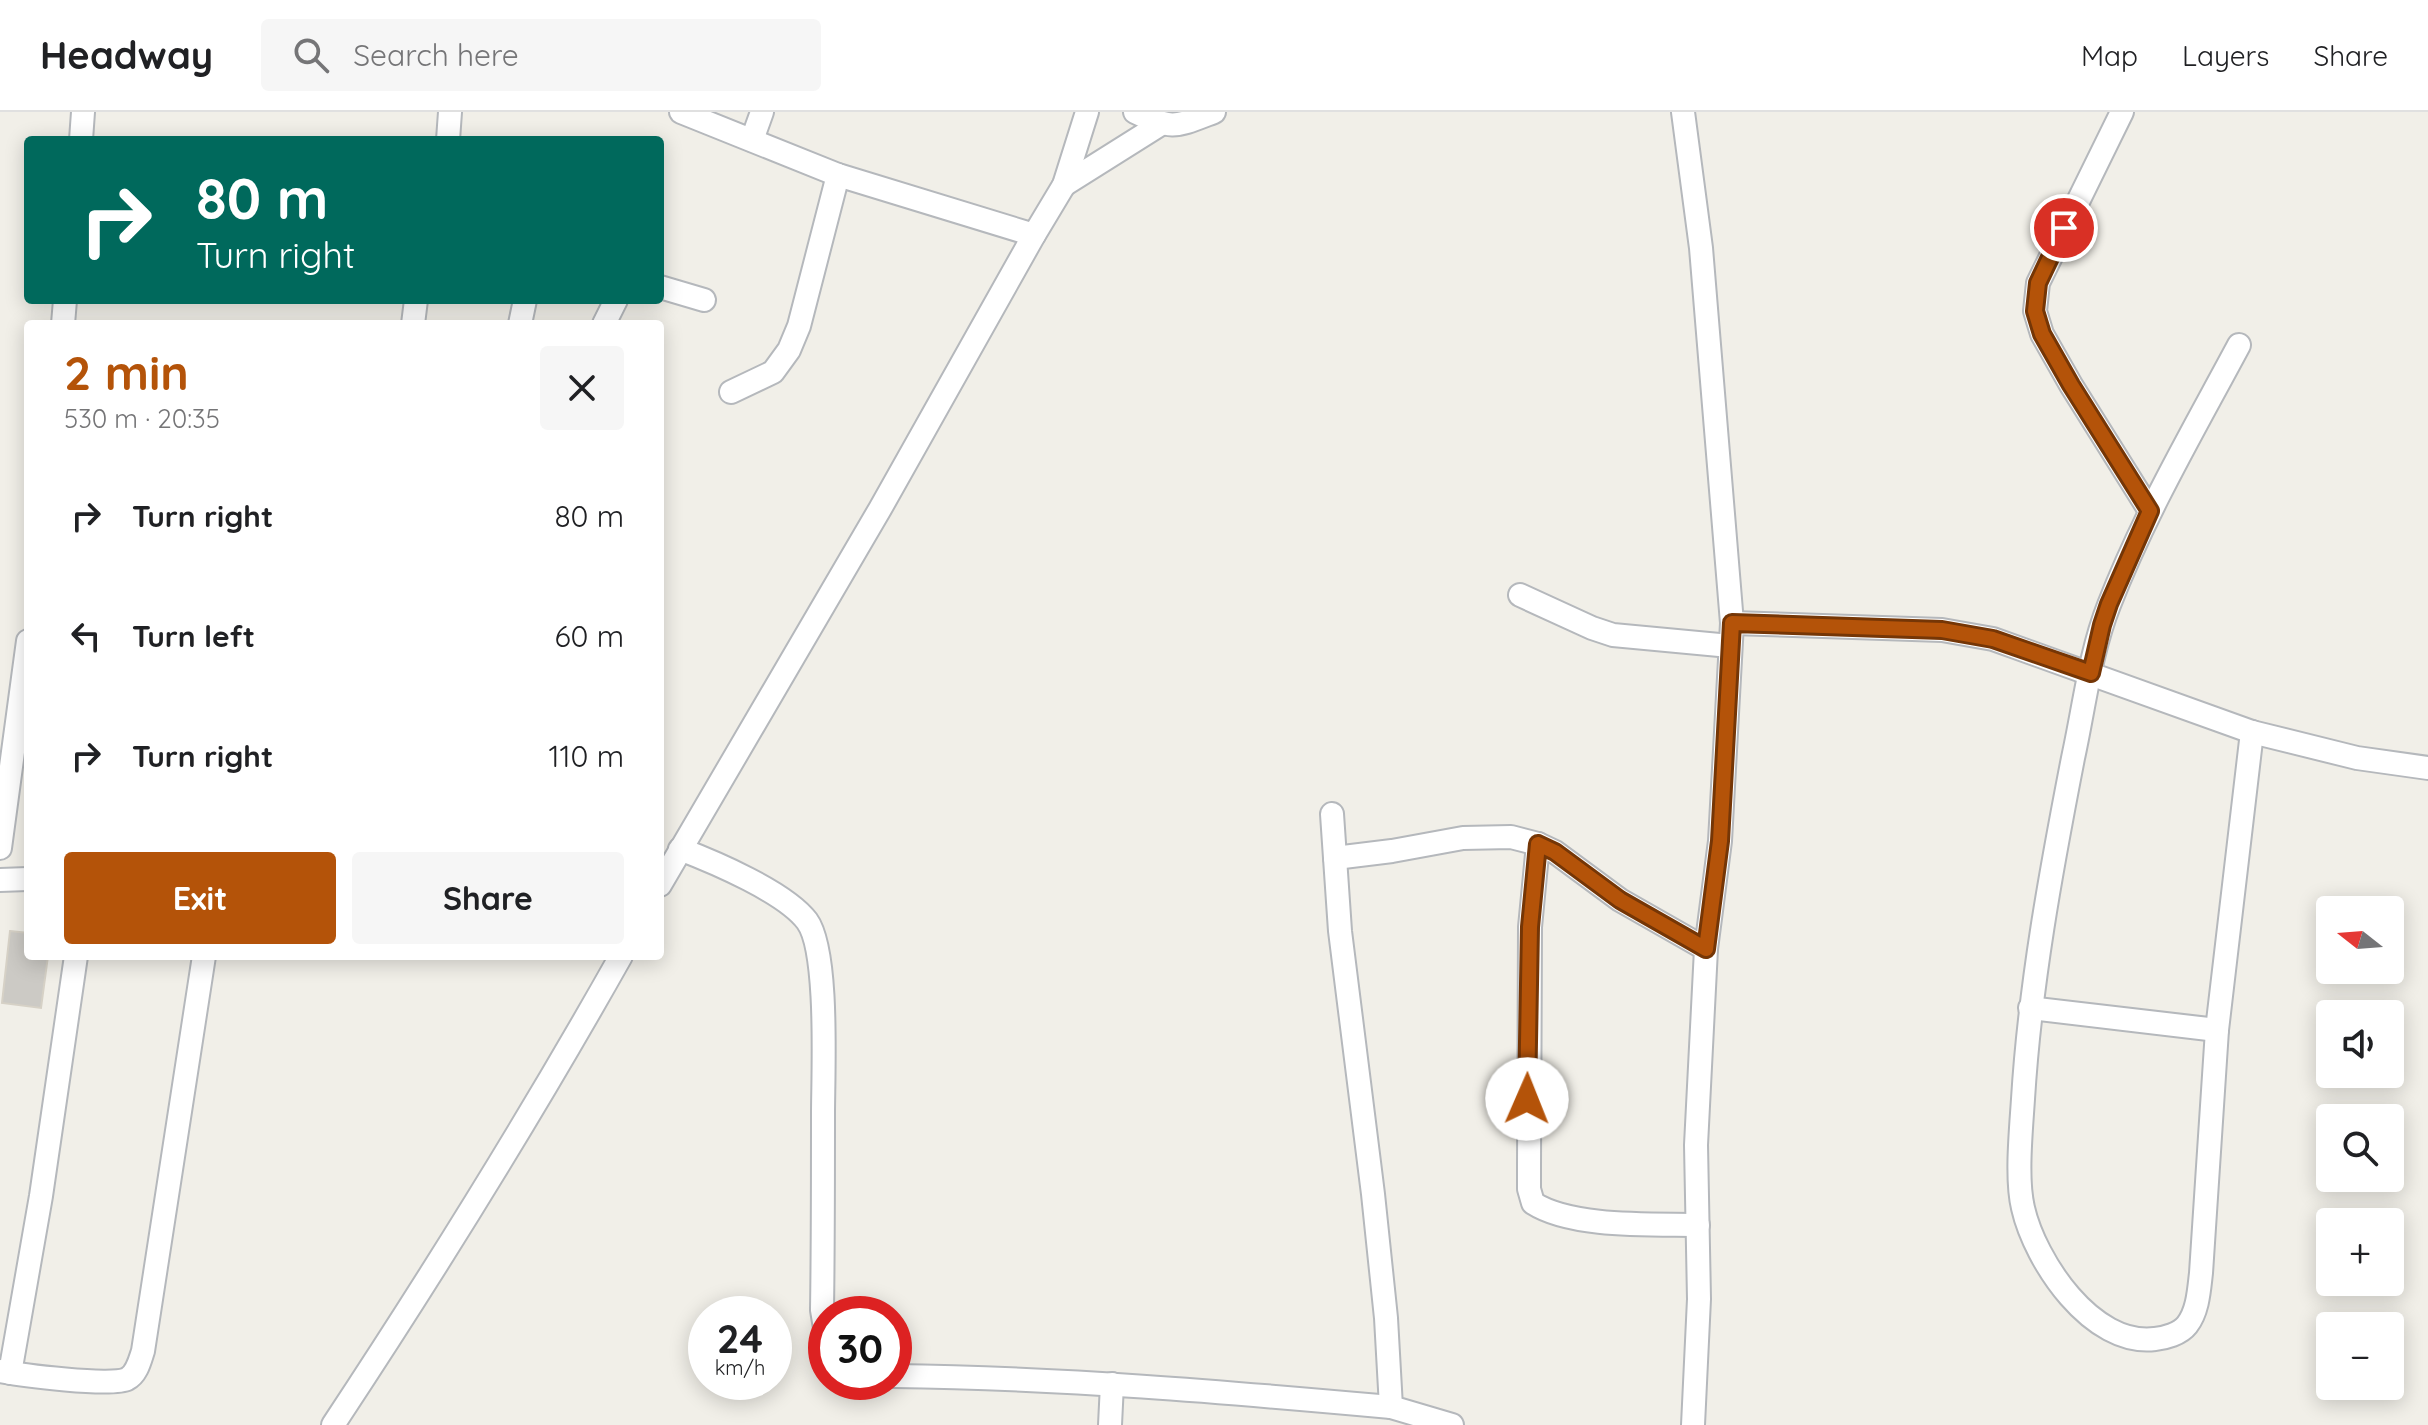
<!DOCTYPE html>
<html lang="en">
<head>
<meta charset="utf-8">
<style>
	body { margin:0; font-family:Quicksand,sans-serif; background:#f6f6f6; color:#202124; height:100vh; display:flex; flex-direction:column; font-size:30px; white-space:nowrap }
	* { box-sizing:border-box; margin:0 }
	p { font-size:26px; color:#757577 }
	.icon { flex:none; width:44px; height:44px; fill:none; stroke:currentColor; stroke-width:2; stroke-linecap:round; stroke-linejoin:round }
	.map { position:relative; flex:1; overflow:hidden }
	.details { position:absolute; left:24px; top:208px; width:640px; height:640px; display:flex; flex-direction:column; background:#fff; border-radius:8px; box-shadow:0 4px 20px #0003 }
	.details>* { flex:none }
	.banner { position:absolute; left:24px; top:24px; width:640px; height:168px; border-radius:8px; box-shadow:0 4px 20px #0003; background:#00695c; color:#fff; overflow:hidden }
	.needle { width:52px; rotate:287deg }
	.fabs { position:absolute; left:2316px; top:784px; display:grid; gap:16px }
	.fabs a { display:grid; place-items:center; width:88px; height:88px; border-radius:8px; background:#fff; box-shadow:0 4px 20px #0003; font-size:40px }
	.speed { position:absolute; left:688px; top:1184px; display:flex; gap:16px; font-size:40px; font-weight:700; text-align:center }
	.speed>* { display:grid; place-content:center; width:104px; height:104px; border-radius:50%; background:#fff; box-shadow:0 4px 20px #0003; line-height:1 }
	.speed small { font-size:20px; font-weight:400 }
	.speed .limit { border:12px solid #d22; background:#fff; color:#111 }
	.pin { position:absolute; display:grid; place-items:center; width:68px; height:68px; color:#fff; margin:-34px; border:4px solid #fff; border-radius:50%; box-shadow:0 2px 8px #0007 }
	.me { position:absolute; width:88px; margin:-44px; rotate:1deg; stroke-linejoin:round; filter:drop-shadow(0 0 6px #0008) }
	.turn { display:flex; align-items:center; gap:28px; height:168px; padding:0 40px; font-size:36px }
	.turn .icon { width:104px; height:104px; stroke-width:2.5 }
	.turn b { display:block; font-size:56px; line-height:68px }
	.round { display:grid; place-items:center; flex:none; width:84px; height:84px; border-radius:8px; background:#f6f6f6 }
	.head { display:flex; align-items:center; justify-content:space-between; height:136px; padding:0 40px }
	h1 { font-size:48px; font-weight:800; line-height:60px; color:#b45309 }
	.primary-button { display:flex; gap:16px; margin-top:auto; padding:16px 40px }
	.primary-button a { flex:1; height:92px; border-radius:8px; background:#b45309; color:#fff; font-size:32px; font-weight:800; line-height:92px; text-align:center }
	.primary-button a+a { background:#f6f6f6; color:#202124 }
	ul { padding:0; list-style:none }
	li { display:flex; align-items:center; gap:24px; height:120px; padding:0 40px }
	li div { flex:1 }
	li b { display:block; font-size:30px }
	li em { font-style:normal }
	header { display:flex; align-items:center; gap:48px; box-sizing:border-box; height:112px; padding:0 40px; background:#fff; border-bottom:2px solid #e0e0e0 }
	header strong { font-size:38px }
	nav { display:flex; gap:44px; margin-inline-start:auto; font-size:28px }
	.search { width:560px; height:72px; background:#f6f6f6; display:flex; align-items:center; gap:20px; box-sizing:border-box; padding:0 28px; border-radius:8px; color:#757577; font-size:30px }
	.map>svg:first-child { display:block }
	.building { fill:#cccac5; stroke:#d6d1c6; stroke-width:2 }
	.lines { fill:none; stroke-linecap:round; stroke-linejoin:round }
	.minor-casing { stroke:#b5b8bc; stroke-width:26 }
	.minor { stroke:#fff; stroke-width:22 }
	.route-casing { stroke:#753606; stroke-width:20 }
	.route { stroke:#b45309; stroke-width:14 }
</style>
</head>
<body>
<header>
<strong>Headway</strong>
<div class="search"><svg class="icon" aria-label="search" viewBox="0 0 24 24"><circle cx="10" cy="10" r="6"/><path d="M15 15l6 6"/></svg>Search here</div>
<nav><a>Map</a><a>Layers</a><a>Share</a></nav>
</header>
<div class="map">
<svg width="2428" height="1313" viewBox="0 0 2428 1313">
	<rect width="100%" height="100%" fill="#f1efe8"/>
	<polygon class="building" points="10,819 28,821 28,844 48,844 41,896 2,891"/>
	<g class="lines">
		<g class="minor-casing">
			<g id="minor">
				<polyline points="681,0 838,63 1034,123"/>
				<path d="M1135 0C1173 18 1175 15 1214 0"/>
				<polyline points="1683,0 1701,136 1732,511 1720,729 1706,837 1696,1033 1699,1187 1693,1313"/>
				<polyline points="2122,0 2038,171 2035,199 2042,222 2071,273 2150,399"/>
				<polyline points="81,28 83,0"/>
				<polyline points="448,28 450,0"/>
				<polyline points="752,28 762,0"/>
				<polyline points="1064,73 1161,12"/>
				<polyline points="660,175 704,188"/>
				<polyline points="63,212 65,188"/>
				<polyline points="413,212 416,188"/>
				<polyline points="520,212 525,188"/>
				<polyline points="604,212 616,188"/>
				<path d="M2239 233C2193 319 2144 403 2109 493 2090 541 2084 596 2073 646 2051 759 2030 873 2023 987 2021 1018 2016 1067 2023 1096 2035 1149 2092 1235 2155 1227 2165 1226 2180 1222 2187 1213 2198 1199 2199 1178 2201 1161L2217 918 2252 620"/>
				<polyline points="731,280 773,260 789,238 799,214 838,63"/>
				<polyline points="1520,483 1592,516 1613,523 1730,534"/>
				<polyline points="1732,511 1942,518 1993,527 2252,620 2357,646 2428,656"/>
				<polyline points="1332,702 1340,819 1373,1082 1386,1206 1391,1295 1452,1313"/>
				<path d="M1538 732 1530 815 1529 1056V1077L1533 1091C1572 1116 1651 1112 1698 1113"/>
				<polyline points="0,736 28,529"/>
				<path d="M680 737C714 750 785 780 807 809 829 839 823 961 823 1002 823 1068 823 1133 822 1198L826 1222"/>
				<polyline points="1335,746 1392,739 1463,726 1511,725 1538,732 1555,740 1620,788 1706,837"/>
				<polyline points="0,768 28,767"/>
				<polyline points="660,773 880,397 1034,123 1064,73 1087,0"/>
				<polyline points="2030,896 2217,918"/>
				<path d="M0 1259C20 1263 112 1275 127 1267 137 1262 140 1248 143 1239L204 844"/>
				<polyline points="10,1261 41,1084 76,844"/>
				<path d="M894 1264C1060 1266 1225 1280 1391 1295"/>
				<path d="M333 1313C434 1160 531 1004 621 844"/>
				<polyline points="1110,1313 1112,1272"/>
			</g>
		</g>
		<use href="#minor" class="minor"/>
	</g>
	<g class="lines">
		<g class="route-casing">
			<polyline id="route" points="1527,987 1530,815 1538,732 1555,740 1620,788 1706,837 1720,729 1732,511 1942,518 1993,527 2091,561 2102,513 2109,492 2150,399 2071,273 2042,222 2035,199 2038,171 2064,116"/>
		</g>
		<use href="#route" class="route"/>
	</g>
</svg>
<div class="fabs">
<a><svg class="needle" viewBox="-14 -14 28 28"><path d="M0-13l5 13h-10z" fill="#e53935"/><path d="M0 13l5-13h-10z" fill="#757577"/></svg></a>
<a><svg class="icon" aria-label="sound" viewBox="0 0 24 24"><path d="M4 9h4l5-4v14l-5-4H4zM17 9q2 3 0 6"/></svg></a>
<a><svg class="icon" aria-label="search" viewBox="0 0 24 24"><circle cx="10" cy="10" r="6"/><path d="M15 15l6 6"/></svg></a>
<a>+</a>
<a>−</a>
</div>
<div class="speed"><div>24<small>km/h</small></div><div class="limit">30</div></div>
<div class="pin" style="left:2064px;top:116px;background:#d93025"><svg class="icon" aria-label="arrive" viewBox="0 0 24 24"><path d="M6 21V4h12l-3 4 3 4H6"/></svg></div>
<svg class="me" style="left:1527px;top:987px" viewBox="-20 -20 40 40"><circle r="19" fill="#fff"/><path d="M0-13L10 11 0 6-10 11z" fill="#b45309"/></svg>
<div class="banner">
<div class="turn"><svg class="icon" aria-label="right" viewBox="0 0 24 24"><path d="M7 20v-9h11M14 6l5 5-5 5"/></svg><div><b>80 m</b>Turn right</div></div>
</div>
<section class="details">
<div class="head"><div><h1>2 min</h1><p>530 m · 20:35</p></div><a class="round"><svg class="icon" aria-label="close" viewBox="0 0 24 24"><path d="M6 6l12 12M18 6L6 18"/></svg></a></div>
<ul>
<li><svg class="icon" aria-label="right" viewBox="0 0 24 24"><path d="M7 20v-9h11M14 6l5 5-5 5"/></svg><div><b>Turn right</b></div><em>80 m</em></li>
<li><svg class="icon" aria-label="left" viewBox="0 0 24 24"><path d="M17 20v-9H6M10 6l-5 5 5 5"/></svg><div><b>Turn left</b></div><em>60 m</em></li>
<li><svg class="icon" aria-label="right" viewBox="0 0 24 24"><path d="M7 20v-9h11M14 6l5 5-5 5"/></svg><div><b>Turn right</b></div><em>110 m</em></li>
</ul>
<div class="primary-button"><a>Exit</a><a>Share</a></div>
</section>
</div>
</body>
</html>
